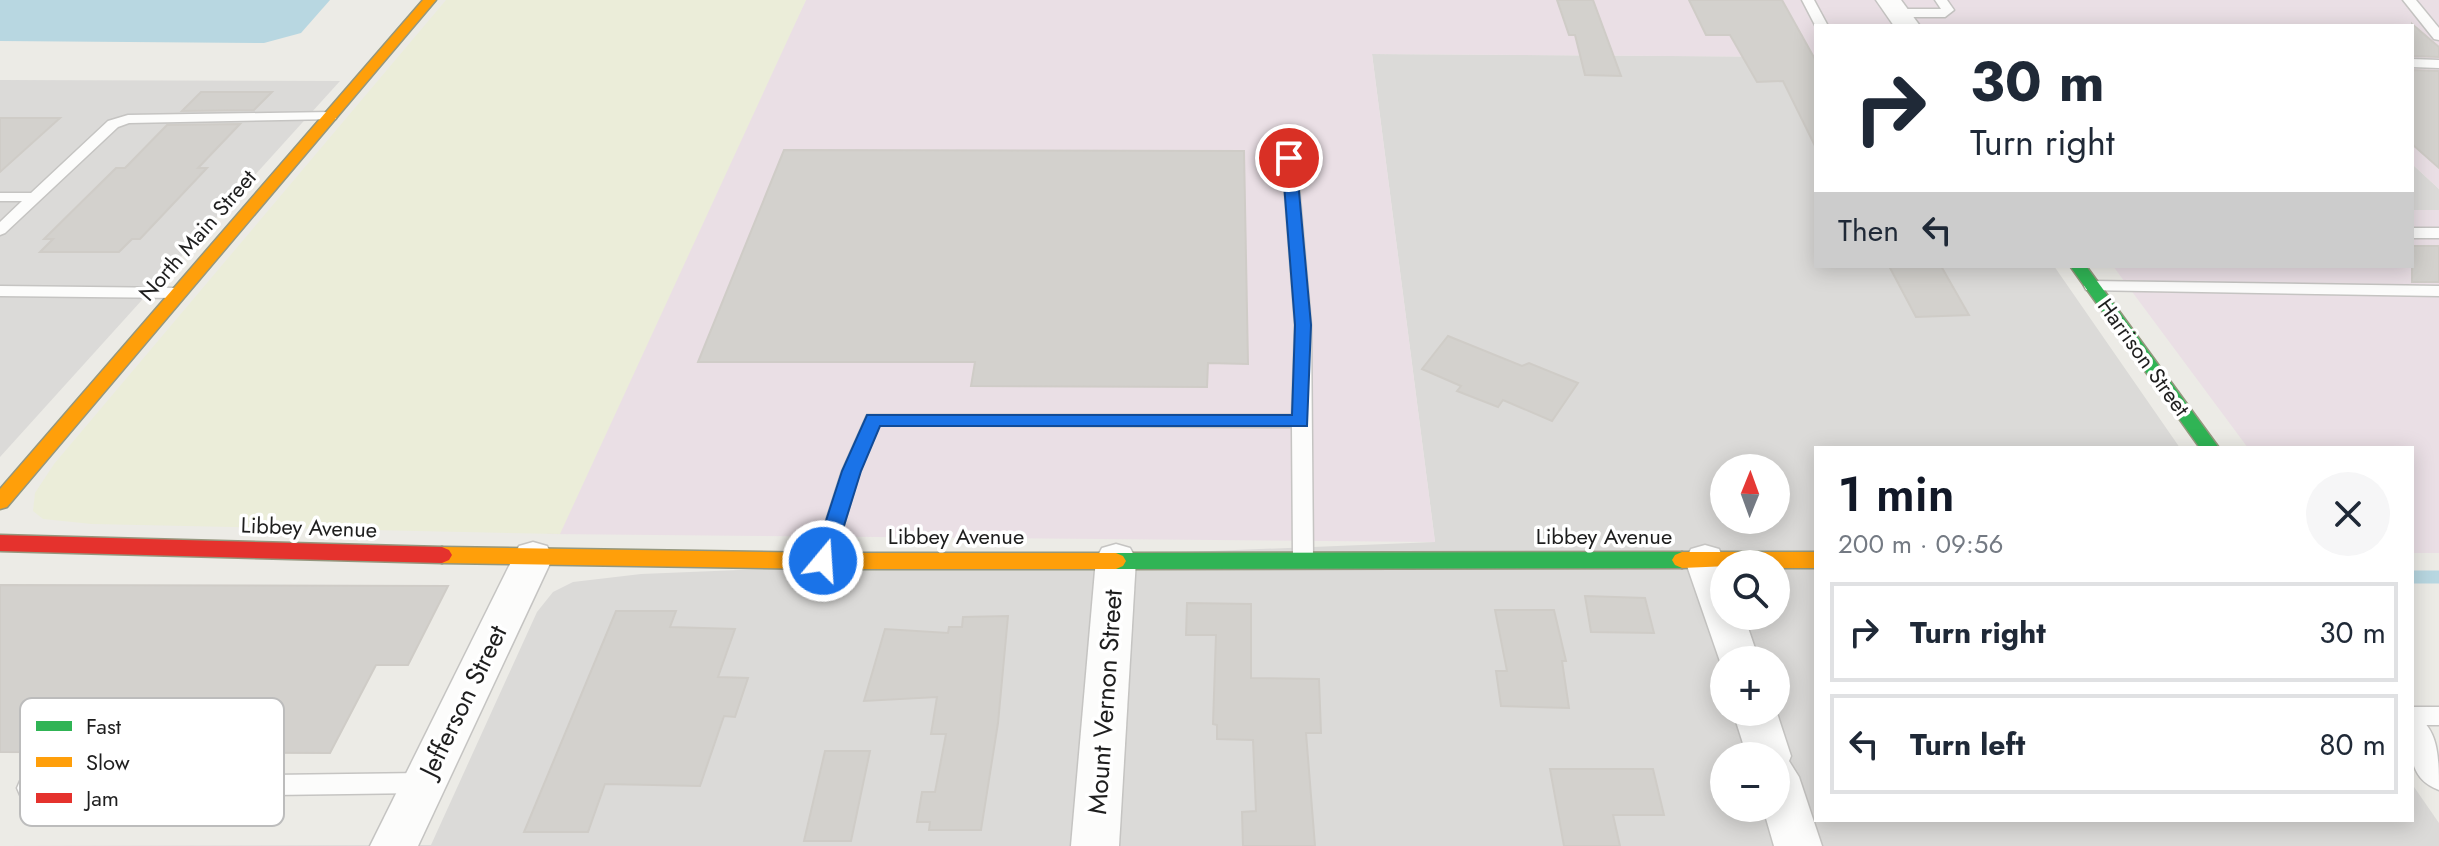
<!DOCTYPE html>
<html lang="en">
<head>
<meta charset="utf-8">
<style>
	body { margin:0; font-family:Jost,sans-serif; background:#f6f6f7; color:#1f2937; height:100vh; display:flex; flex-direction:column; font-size:30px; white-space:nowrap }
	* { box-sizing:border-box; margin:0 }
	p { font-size:26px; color:#747a83 }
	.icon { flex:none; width:44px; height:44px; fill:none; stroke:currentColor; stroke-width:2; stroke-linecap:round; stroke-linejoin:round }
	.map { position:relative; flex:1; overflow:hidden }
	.details { position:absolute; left:1814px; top:446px; width:600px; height:376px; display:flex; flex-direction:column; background:#fff; border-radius:0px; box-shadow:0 4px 20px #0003 }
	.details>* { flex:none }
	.banner { position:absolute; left:1814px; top:24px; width:600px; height:244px; border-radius:0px; box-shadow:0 4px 20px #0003; background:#fff; color:#1f2937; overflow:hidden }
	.needle { width:52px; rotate:1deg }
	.tools { position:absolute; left:1710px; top:454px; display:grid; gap:16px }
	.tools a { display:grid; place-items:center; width:80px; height:80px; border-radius:50%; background:#fff; box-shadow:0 4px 20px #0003; font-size:40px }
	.pin { position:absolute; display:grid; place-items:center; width:68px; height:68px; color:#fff; margin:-34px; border:4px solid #fff; border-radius:50%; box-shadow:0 2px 8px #0007 }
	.me { position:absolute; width:88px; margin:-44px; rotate:18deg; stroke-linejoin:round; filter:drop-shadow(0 0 6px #0008) }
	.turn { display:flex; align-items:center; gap:28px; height:168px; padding:0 24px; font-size:36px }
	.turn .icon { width:104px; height:104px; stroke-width:2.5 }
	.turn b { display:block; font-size:56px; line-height:68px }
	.then { display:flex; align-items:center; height:76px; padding:0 24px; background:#0003; gap:16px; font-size:30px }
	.round { display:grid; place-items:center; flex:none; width:84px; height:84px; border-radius:42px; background:#f6f6f7 }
	.head { display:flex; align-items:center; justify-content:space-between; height:136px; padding:0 24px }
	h1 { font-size:48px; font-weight:600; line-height:60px; color:#111827 }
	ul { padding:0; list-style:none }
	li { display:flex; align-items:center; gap:24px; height:100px; margin:0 16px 12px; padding:0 8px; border:4px solid #e0e1e3; border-radius:0px }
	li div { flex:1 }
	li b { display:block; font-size:30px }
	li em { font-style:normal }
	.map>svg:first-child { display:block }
	.residential { fill:#dbdad8; fill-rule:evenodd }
	.industrial { fill:#eadfe5 }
	.farmland { fill:#ebedd9 }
	.water { fill:#b8d7e1 }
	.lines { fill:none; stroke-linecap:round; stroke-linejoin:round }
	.stream { stroke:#b8d7e1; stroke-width:13 }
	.building { fill:#d3d1cd; stroke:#cfccc7; stroke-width:2 }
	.lane-casing { stroke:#c5c4c2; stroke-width:3 }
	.street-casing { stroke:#c5c4c2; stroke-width:3 }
	.fast-casing { stroke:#94977e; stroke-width:3 }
	.slow-casing { stroke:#94977e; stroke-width:3 }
	.jam-casing { stroke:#94977e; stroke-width:3 }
	.lane { fill:#fcfcfb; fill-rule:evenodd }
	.street { fill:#fcfcfb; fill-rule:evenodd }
	.fast { fill:#30b455; fill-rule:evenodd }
	.slow { fill:#ff9f0a; fill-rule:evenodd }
	.jam { fill:#e5322d; fill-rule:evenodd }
	.route { fill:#1a73e8; stroke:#114b97; stroke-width:2 }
	.labels { text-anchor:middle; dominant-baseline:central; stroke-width:7; stroke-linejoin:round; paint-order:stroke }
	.street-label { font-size:22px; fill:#1e1e1e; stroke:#fff }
	.near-street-label { font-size:26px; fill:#1e1e1e; stroke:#fff }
	.key { fill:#fff; stroke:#bcbcbc; stroke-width:2 }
	.key-label { font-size:22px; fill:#1e1e1e }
</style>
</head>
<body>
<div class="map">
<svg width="2439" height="846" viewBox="0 0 2439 846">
	<rect width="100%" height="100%" fill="#ecebe6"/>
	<g class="residential">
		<path d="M1372 54 1816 57V266H2054L2180 448H1816V820H2412V784L2439 823V846H0L431 845 537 612 553 592 573 582 641 574 1435 542ZM1724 468H1776V520H1724ZM1724 564H1776V616H1724ZM1724 660H1776V712H1724ZM1724 756H1776V808H1724Z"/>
		<polygon points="0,80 340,81 0,457"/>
		<polygon points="2412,164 2439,189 2439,210 2412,210"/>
	</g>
	<g class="industrial">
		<polygon points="806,0 2439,0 2439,189 2412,164 2412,26 1816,26 1816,57 1372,54 1435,542 547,534"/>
		<polygon points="2412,210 2439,210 2439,553 2412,553 2412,448 2248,448 2113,266 2412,266"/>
	</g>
	<polygon class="farmland" points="446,0 806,0 560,534 92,524 43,519 33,511 35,493 54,464"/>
	<polygon class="water" points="0,0 330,0 301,33 264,43 0,41"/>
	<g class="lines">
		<polyline class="stream" points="2412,577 2439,577"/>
	</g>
	<g class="building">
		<polygon points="1557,0 1593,0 1621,76 1585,75 1575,35 1569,35"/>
		<polygon points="1689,0 1782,0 1816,61 1816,148 1783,81 1757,82 1730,35 1706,35"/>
		<polygon points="2412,24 2439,47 2439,57 2412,56"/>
		<polygon points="2412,70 2439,71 2439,168 2412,144"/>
		<polygon points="201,92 272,92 254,110 182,111"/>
		<polygon points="0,118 60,118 0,172"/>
		<polygon points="240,124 198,168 207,168 140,239 132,239 119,252 40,252 53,239 44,239 116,168 125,168 167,125"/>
		<polygon points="784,150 1244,151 1248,364 1208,363 1207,387 971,386 975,362 698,362"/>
		<rect x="2412" y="246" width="27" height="36"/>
		<polygon points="1889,266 1941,266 1969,315 1916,317"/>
		<polygon points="1448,336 1522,366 1529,363 1578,383 1552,421 1503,400 1498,407 1457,391 1461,386 1422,369"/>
		<polygon points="0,585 448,586 408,665 376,665 330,753 0,752"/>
		<polygon points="1585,596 1645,598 1654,633 1591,632"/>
		<polygon points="1187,603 1251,604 1251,678 1319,679 1321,733 1306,733 1315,846 1243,846 1242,812 1256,811 1253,740 1217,739 1217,725 1213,724 1216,635 1186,635"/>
		<polygon points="1495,610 1554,610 1566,661 1562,661 1569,708 1501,706 1496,671 1507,671"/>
		<polygon points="616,611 676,611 670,627 735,629 718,677 748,678 735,717 724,716 700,786 605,784 588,832 524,832"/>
		<polygon points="1008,616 998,723 981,830 929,830 930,822 917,822 922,792 935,792 946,734 931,734 937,697 864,701 885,629 948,633 949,627 962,627 963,617"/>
		<polygon points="825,751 870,751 851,841 804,841"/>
		<polygon points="1550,769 1653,769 1664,815 1613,815 1620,846 1564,846"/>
	</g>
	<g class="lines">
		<g class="lane-casing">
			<g id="lane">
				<polygon points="1802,0 1814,0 1828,26 1816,27"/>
				<polygon points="1935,0 1947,0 1954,10 1945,17 1897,17 1891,13 1897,9 1941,9"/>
				<polygon points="2403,0 2416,0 2439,28 2439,40 2434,39"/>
				<polygon points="2412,59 2439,60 2439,68 2412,67"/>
				<polygon points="331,112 336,113 336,119 129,123 118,127 5,233 0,235 0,222 22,201 0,201 0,193 31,193 108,121 128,115"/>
				<polygon points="1287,126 1294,130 1311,325 1313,558 1310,563 1303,566 1296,563 1293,558 1292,427 879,425 860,471 833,561 830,566 823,569 816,566 813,561 842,471 867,415 1292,415 1295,325 1280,130"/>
				<rect x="2412" y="228" width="27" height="10"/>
				<polygon points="2092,281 2439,286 2439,296 2086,290 2084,286 2086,282"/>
				<polygon points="0,286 179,288 187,293 179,298 0,296"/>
				<rect x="2412" y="707" width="27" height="18"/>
				<polygon points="422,773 430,776 433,783 430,790 422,793 28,798 20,795 17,788 20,781 28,778"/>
			</g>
		</g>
		<g class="street-casing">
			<g id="street">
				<polygon points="1876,0 1901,0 1920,26 1894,26"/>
				<polygon points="533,542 547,546 553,557 418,846 370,846 519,546"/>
				<polygon points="1116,544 1130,548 1136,559 1119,846 1071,846 1096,559 1102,548"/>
				<polygon points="1705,545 1719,549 1726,564 1724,616 1744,616 1759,660 1724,660 1724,673 1685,560 1691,549"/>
				<polygon points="1776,710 1791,756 1789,761 1799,777 1822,846 1774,846 1763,808 1776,808 1776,756 1747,756 1733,712"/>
				<path d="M2412 714C2439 726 2439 758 2439 790 2404 777 2412 746 2412 714Z"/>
			</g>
		</g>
		<g class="fast-casing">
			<g id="fast">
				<polygon points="2070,266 2086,266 2219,448 2200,448"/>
				<polygon points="1682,552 1689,555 1692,560 1689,565 1682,568 1116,569 1109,566 1106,561 1109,556 1116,553"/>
			</g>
		</g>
		<g class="slow-casing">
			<g id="slow">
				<polygon points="423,0 436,0 7,507 0,509 0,489"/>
				<polygon points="442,547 823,553 1116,553 1123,556 1126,561 1123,566 1116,569 823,569 442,563 435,560 432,555 435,550"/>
				<polygon points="1682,552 1816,552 1816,568 1776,568 1776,564 1682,568 1675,565 1672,560 1675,555"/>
			</g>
		</g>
		<g class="jam-casing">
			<polygon id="jam" points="0,535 442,547 449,550 452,555 449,560 442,563 0,551"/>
		</g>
		<use href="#lane" class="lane"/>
		<use href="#street" class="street"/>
		<use href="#fast" class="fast"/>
		<use href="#slow" class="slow"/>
		<use href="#jam" class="jam"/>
	</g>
	<polygon class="route" points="1289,154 1296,158 1311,325 1307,426 880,426 861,471 833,561 830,566 816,566 813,561 842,471 867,415 1292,415 1295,325 1282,158"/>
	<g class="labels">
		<g class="street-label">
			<text transform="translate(197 235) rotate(-49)">North Main Street</text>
			<text transform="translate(2144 357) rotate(54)">Harrison Street</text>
			<text transform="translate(309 527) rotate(2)">Libbey Avenue</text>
			<text x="956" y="536">Libbey Avenue</text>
			<text x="1604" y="536">Libbey Avenue</text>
		</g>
		<g class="near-street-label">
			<text transform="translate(463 701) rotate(-64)">Jefferson Street</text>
			<text transform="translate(1105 702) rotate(-86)">Mount Vernon Street</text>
		</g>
	</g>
	<rect x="20" y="698" width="264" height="128" rx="12" class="key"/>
	<rect x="36" y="721" width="36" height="10" fill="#30b455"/>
	<rect x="36" y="757" width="36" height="10" fill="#ff9f0a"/>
	<rect x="36" y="793" width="36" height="10" fill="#e5322d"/>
	<g class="key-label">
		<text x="86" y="734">Fast</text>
		<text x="86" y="770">Slow</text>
		<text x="86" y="806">Jam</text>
	</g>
</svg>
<div class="tools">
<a><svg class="needle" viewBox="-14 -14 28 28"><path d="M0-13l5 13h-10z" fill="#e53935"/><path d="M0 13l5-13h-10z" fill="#747a83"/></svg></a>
<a><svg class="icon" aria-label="search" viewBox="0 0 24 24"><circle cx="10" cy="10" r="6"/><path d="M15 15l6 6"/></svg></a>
<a>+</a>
<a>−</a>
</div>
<div class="pin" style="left:1289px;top:158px;background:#d93025"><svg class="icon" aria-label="arrive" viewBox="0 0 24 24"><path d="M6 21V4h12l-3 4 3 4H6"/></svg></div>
<svg class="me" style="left:823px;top:561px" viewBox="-20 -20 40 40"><circle r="17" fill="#1a73e8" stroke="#fff" stroke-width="3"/><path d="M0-11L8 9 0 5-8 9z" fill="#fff"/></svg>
<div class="banner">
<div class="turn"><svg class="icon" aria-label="right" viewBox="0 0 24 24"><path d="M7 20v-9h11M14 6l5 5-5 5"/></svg><div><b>30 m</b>Turn right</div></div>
<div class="then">Then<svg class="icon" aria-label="left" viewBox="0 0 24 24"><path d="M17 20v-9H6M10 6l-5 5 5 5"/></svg></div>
</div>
<section class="details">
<div class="head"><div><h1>1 min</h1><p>200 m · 09:56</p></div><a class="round"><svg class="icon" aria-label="close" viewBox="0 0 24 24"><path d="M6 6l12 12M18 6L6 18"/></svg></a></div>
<ul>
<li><svg class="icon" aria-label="right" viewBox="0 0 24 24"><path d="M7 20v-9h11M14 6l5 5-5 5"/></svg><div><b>Turn right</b></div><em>30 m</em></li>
<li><svg class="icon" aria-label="left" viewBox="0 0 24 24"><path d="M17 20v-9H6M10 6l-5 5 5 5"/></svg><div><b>Turn left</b></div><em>80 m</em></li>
</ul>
</section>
</div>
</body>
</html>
